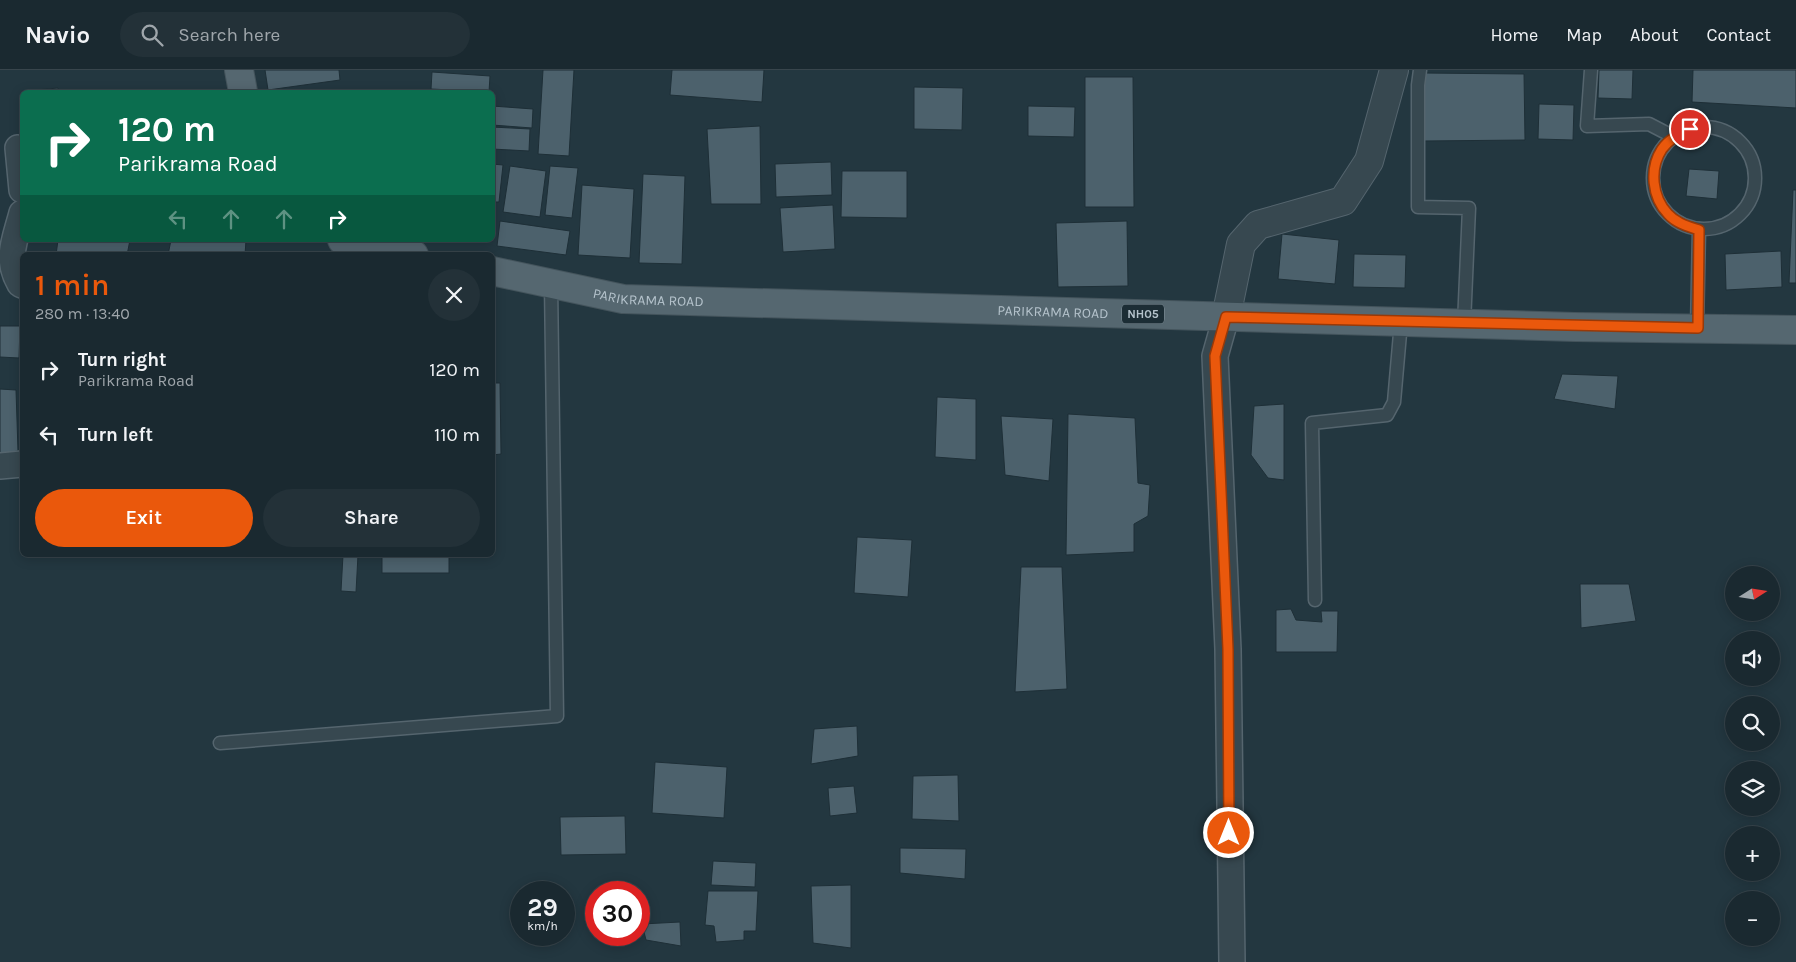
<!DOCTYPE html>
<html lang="en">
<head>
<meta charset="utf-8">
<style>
	body { margin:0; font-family:Karla,sans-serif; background:#233138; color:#f1f3f6; height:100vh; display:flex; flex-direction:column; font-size:19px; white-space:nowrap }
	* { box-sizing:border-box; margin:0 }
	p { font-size:16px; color:#9fa6ab }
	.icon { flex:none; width:28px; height:28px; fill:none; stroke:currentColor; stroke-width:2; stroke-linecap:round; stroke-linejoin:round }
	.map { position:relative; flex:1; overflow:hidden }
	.side { position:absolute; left:20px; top:182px; width:475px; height:305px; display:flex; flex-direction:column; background:#1a2930; border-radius:8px; box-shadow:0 2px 12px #0003,0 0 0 1px #38454c }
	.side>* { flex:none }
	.guide { position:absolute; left:20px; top:20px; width:475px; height:152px; border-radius:8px; box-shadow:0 2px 12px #0003,0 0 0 1px #38454c; background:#0b6e4f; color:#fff; overflow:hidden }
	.needle { width:32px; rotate:78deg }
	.buttons { position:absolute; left:1725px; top:496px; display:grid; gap:10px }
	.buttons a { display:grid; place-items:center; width:55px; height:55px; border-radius:50%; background:#1a2930; box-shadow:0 2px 12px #0003,0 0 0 1px #38454c; font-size:25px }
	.speed { position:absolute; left:510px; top:811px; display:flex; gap:10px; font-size:25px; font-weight:700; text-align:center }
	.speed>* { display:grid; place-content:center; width:65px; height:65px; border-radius:50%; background:#1a2930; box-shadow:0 2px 12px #0003,0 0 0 1px #38454c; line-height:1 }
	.speed small { font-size:12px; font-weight:400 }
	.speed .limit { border:8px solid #d22; background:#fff; color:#111 }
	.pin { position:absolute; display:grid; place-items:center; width:42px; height:42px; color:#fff; margin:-21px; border:2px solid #fff; border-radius:50%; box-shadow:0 1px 5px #0007 }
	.me { position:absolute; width:55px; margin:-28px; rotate:0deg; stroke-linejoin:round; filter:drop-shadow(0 0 4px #0008) }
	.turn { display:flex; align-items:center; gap:18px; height:105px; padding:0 15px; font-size:22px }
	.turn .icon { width:65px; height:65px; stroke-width:2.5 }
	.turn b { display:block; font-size:35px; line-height:42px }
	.lanes { display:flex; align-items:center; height:48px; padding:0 15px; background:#0003; justify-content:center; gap:25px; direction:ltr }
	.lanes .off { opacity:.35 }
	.round { display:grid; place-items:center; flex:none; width:52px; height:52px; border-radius:26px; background:#233138 }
	.headline { display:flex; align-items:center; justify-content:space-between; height:85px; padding:0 15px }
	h1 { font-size:30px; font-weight:600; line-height:38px; color:#ea580c }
	.cta { display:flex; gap:10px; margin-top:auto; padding:10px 15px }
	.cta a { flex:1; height:58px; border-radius:30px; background:#ea580c; color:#fff; font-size:20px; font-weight:600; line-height:58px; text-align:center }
	.cta a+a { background:#233138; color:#f1f3f6 }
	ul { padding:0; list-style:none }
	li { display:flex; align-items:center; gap:15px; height:65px; padding:0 15px }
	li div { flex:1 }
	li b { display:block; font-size:19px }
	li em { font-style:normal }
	header { display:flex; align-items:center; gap:30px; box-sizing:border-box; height:70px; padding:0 25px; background:#1a2930; border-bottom:1px solid #38454c }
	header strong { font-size:24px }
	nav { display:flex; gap:28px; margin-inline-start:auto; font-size:18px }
	.search { width:350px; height:45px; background:#233138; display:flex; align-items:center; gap:12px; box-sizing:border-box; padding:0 18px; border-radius:28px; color:#9fa6ab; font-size:19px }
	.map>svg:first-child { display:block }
	.building { fill:#4c616c; stroke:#1e2f37 }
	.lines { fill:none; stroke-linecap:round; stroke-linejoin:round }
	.service-casing { stroke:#55656e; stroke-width:15 }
	.minor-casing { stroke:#55656e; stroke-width:28 }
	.tertiary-casing { stroke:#55656e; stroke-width:30 }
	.primary-casing { stroke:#44545c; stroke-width:30 }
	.service { stroke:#374850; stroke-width:12 }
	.minor { stroke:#374850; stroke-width:25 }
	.tertiary { stroke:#374850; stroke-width:28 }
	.primary { stroke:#556770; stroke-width:28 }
	.route-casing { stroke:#983908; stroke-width:12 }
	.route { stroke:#ea580c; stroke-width:9 }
	.labels { text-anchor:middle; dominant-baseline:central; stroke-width:4; stroke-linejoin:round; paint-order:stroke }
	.shield { fill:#1c2d35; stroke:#86959e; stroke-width:1 }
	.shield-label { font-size:12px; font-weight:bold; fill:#b4c2cb }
	.street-label { font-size:14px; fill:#b4c2cb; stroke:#1c2d35 }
</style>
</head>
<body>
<header>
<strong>Navio</strong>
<div class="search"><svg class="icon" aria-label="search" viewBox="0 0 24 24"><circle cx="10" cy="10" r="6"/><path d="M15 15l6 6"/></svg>Search here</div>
<nav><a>Home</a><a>Map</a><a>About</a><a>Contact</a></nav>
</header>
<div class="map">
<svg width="1796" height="892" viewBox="0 0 1796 892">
	<rect width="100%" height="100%" fill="#233740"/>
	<g class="building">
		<polygon points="265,0 339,0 340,10 268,20"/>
		<polygon points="543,0 574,0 569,86 538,84"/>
		<polygon points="672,0 764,0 762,32 670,25"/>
		<polygon points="1599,0 1633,0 1632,29 1598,28"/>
		<polygon points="1693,0 1796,0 1796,38 1692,32"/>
		<polygon points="432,2 490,6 489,22 431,19"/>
		<polygon points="1423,3 1524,4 1525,70 1424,71"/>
		<polygon points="1085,7 1133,7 1134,137 1085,137"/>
		<polygon points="914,17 963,18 962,60 914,59"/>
		<polygon points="58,18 58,22 27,22 26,21"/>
		<polygon points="1539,34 1574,35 1573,70 1538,69"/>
		<polygon points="492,36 533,39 532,58 492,55"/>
		<polygon points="1028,36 1075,37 1074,67 1028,66"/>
		<polygon points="760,56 761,134 711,134 707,59"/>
		<polygon points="492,57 530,59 529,81 492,79"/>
		<polygon points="831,92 832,125 776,127 775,94"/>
		<polygon points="492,94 503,95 499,132 492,132"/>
		<polygon points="510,96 546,101 540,147 503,142"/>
		<polygon points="550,96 578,98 572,148 545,145"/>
		<polygon points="1689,99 1719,101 1717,129 1686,126"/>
		<polygon points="842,101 907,101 907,148 841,147"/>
		<polygon points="643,104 685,106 682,194 639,193"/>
		<polygon points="582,115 634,119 630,188 578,185"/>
		<polygon points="1793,120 1796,120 1796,213 1789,213"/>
		<polygon points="833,135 835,179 783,182 780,138"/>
		<polygon points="500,151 570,161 566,185 497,176"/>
		<polygon points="1127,151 1128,216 1058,217 1056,153"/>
		<polygon points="1282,164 1339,170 1335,214 1278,209"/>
		<polygon points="58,170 130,170 127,185 56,185"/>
		<polygon points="171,170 246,170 245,185 168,185"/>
		<polygon points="1781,181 1782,217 1726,220 1725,184"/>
		<polygon points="1354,184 1406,185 1405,218 1353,217"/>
		<polygon points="0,256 20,256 19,288 0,287"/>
		<polygon points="1562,304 1618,306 1615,339 1554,329"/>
		<polygon points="492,313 500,313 501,384 492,385"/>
		<polygon points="0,319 16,320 18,381 0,384"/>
		<polygon points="937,327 976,329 976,390 935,387"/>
		<polygon points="1284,334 1284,410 1268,408 1251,385 1254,336"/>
		<polygon points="1068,344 1135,348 1138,413 1150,415 1148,446 1134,454 1134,482 1066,485"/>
		<polygon points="1001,346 1053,349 1049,411 1005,405"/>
		<polygon points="857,467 912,470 908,527 854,523"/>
		<polygon points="343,485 358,485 356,522 341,521"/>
		<rect x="382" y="485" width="67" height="18"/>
		<polygon points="1021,497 1062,497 1067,619 1015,622"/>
		<polygon points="1580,514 1629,514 1636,551 1581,558"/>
		<polygon points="1291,539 1296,550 1322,552 1321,541 1338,541 1337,582 1276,582 1276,540"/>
		<polygon points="857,656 858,686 811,694 814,659"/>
		<polygon points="655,692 727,697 724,748 652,743"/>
		<polygon points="958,705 959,751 912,749 913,706"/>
		<polygon points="854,716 857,743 830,746 828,718"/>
		<polygon points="625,746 626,784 561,785 560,747"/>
		<polygon points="900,778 966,779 965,809 900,803"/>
		<polygon points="713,791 756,793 755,817 711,815"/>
		<polygon points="851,815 851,878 813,873 811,816"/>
		<polygon points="708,821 758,821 756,861 744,861 744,870 716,872 714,856 705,855"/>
		<polygon points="680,852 681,876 646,870 642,854"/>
	</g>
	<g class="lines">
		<g class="service-casing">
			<g id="service">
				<polyline points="1420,0 1418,15 1418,137 1469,138 1464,254"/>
				<polyline points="1591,0 1587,56 1649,54 1674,67"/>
				<circle cx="1704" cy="108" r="51"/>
				<polyline points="1697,259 1699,159"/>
				<polyline points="1315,530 1312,353 1387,345 1394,332 1401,252"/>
				<polyline points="220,673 557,646 551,214"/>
			</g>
		</g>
		<g class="minor-casing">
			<g id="minor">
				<polyline points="18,78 22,120"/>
				<path d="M22 143C15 170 5 188 20 214L22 215"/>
				<polyline points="1226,247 1215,286 1228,579 1232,892"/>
				<polyline points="0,396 22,394"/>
			</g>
		</g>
		<g class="tertiary-casing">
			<polyline id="tertiary" points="1226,247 1241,174 1258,155 1343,131 1369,91 1394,0"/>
		</g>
		<g class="primary-casing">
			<g id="primary">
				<polyline points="239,0 243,22"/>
				<polyline points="342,170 414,185"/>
				<path id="s1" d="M492 201 623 229 1575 257 1796 260"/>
			</g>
		</g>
		<use href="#service" class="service"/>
		<use href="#minor" class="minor"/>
		<use href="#tertiary" class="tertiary"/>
		<use href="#primary" class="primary"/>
	</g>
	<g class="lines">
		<g class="route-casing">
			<path id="route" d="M1229 763 1228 579 1215 286 1226 247 1698 258 1699 160C1687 156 1676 153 1668 144 1652 127 1649 99 1662 79 1669 69 1680 64 1690 59"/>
		</g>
		<use href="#route" class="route"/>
	</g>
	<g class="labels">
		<rect class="shield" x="1122" y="234.5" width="42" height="19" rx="4"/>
		<g class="shield-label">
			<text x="1143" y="244">NH05</text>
		</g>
		<g class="street-label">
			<text stroke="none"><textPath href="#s1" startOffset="159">PARIKRAMA ROAD</textPath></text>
			<text stroke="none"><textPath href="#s1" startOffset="564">PARIKRAMA ROAD</textPath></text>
		</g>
	</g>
</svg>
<div class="buttons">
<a><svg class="needle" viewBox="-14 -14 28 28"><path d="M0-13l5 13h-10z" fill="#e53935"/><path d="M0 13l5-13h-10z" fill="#9fa6ab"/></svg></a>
<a><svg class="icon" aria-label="sound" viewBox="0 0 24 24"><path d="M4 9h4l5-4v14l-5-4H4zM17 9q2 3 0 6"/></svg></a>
<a><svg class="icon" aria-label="search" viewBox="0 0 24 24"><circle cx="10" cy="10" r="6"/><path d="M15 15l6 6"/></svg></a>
<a><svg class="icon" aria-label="layers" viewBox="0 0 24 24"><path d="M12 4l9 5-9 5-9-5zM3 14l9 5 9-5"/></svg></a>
<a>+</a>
<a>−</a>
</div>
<div class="speed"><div>29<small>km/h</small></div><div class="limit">30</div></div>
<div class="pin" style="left:1690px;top:59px;background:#d93025"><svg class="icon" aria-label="arrive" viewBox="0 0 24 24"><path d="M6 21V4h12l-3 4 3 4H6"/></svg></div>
<svg class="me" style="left:1229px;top:763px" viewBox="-20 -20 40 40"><circle r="17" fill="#ea580c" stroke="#fff" stroke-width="3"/><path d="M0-11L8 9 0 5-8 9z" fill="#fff"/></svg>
<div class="guide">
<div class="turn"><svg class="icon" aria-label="right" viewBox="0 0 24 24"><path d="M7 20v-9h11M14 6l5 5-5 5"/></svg><div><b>120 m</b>Parikrama Road</div></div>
<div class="lanes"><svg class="icon off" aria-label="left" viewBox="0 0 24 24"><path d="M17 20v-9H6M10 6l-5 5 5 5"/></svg><svg class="icon off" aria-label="ahead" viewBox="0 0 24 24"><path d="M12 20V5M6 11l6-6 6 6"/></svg><svg class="icon off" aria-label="ahead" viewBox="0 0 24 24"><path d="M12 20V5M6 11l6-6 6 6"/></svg><svg class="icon" aria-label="right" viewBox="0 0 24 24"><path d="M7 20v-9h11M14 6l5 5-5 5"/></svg></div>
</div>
<section class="side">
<div class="headline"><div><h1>1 min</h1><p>280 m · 13:40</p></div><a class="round"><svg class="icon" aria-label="close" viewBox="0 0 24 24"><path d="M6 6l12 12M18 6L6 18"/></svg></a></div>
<ul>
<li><svg class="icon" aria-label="right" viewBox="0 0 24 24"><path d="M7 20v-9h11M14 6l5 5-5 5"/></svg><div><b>Turn right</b><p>Parikrama Road</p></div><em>120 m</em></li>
<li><svg class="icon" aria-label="left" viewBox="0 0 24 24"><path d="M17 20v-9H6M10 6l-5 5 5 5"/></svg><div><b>Turn left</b></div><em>110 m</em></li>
</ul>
<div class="cta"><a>Exit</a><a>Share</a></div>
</section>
</div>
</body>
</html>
